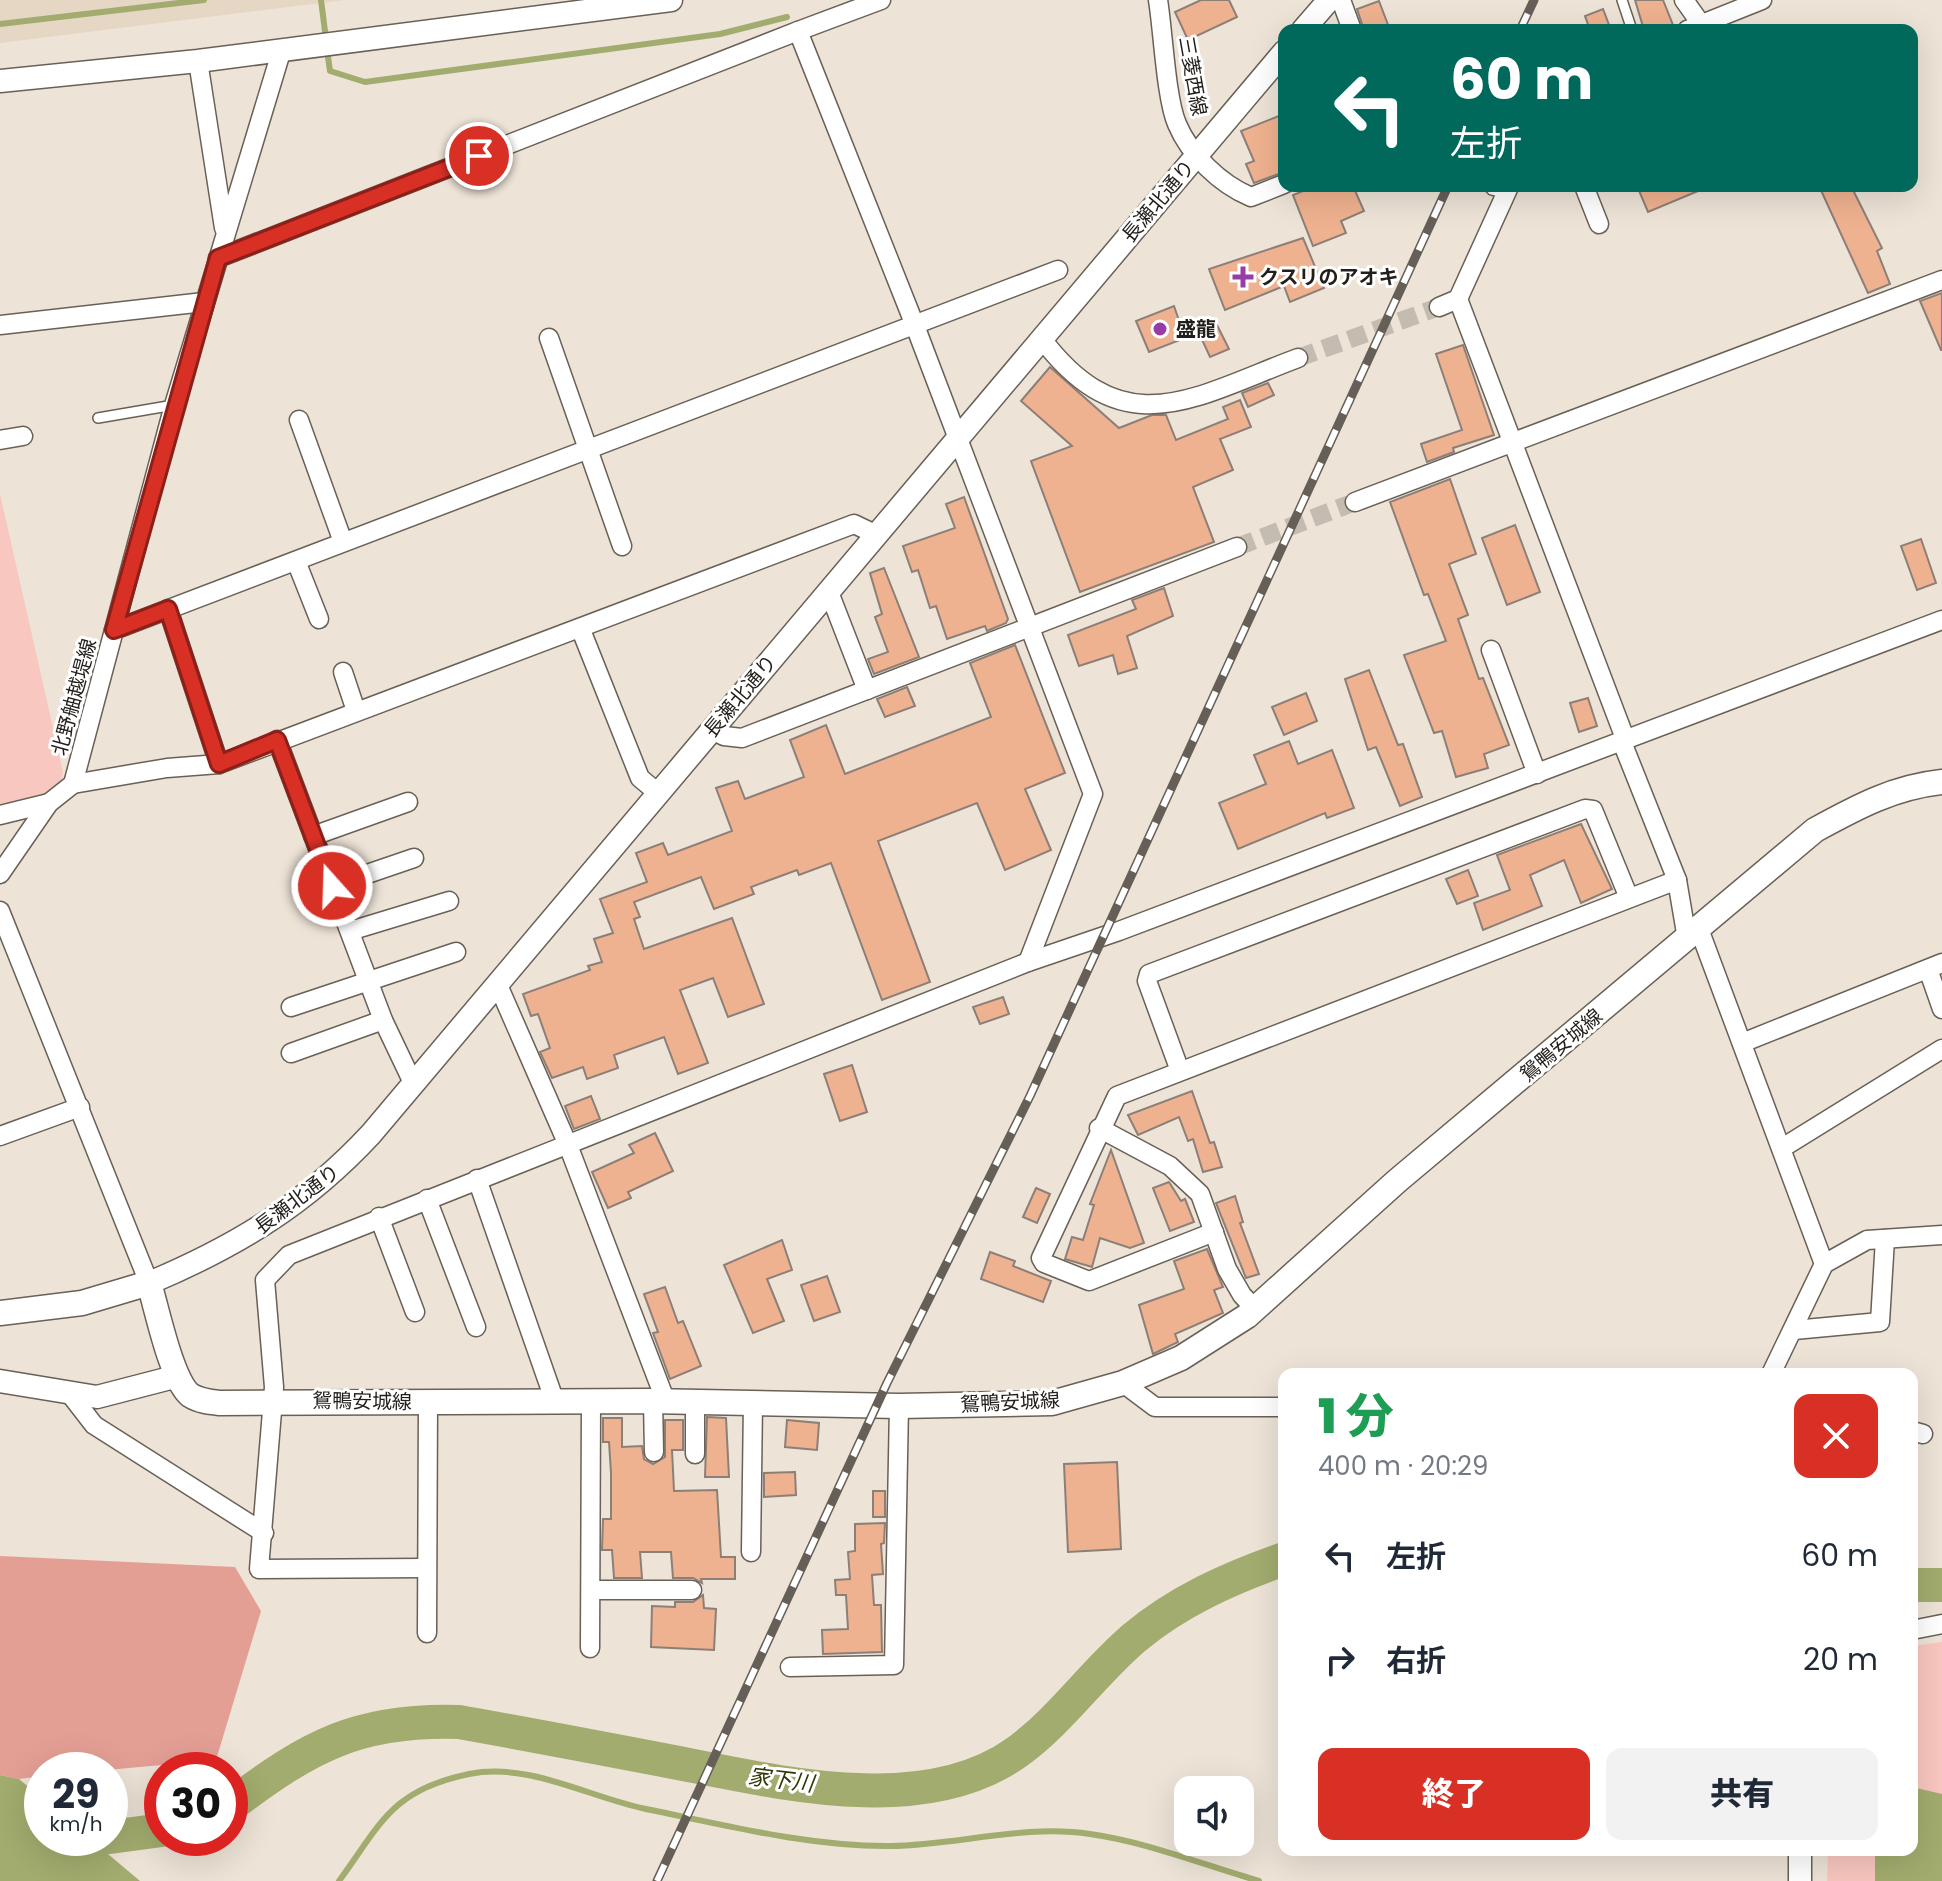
<!DOCTYPE html>
<html lang="ja">
<head>
<meta charset="utf-8">
<style>
	body { margin:0; font-family:Poppins,"Noto Sans JP",sans-serif; background:#f2f2f3; color:#1f2937; height:100vh; display:flex; flex-direction:column; font-size:30px; white-space:nowrap }
	* { box-sizing:border-box; margin:0 }
	p { font-size:26px; color:#747a83 }
	.icon { flex:none; width:44px; height:44px; fill:none; stroke:currentColor; stroke-width:2; stroke-linecap:round; stroke-linejoin:round }
	.map { position:relative; flex:1; overflow:hidden }
	.sheet { position:absolute; left:1278px; top:1368px; width:640px; height:488px; display:flex; flex-direction:column; background:#fff; border-radius:16px; box-shadow:0 8px 32px #0002 }
	.sheet>* { flex:none }
	.guide { position:absolute; left:1278px; top:24px; width:640px; height:168px; border-radius:16px; box-shadow:0 8px 32px #0002; background:#00695c; color:#fff; overflow:hidden }
	.buttons { position:absolute; left:1174px; top:1776px; display:grid; gap:16px }
	.buttons a { display:grid; place-items:center; width:80px; height:80px; border-radius:16px; background:#fff; box-shadow:0 8px 32px #0002; font-size:40px }
	.speed { position:absolute; left:24px; top:1752px; display:flex; gap:16px; font-size:40px; font-weight:700; text-align:center }
	.speed>* { display:grid; place-content:center; width:104px; height:104px; border-radius:50%; background:#fff; box-shadow:0 8px 32px #0002; line-height:1 }
	.speed small { font-size:20px; font-weight:400 }
	.speed .limit { border:12px solid #d22; background:#fff; color:#111 }
	.pin { position:absolute; display:grid; place-items:center; width:68px; height:68px; color:#fff; margin:-34px; border:4px solid #fff; border-radius:50%; box-shadow:0 2px 8px #0007 }
	.me { position:absolute; width:88px; margin:-44px; rotate:340deg; stroke-linejoin:round; filter:drop-shadow(0 0 6px #0008) }
	.turn { display:flex; align-items:center; gap:28px; height:168px; padding:0 40px; font-size:36px }
	.turn .icon { width:104px; height:104px; stroke-width:2.5 }
	.turn b { display:block; font-size:56px; line-height:68px }
	.round { display:grid; place-items:center; flex:none; width:84px; height:84px; border-radius:16px; background:#f2f2f3 }
	.head { display:flex; align-items:center; justify-content:space-between; height:136px; padding:0 40px }
	h1 { font-size:48px; font-weight:800; line-height:60px; color:#1e9e55 }
	.button { display:flex; gap:16px; margin-top:auto; padding:16px 40px }
	.button a { flex:1; height:92px; border-radius:16px; background:#d93025; color:#fff; font-size:32px; font-weight:800; line-height:92px; text-align:center }
	.button a+a { background:#f2f2f3; color:#1f2937 }
	ul { padding:0; list-style:none }
	li { display:flex; align-items:center; gap:24px; height:104px; padding:0 40px }
	li div { flex:1 }
	li b { display:block; font-size:30px }
	li em { font-style:normal }
	.map>svg:first-child { display:block }
	.built { fill:#e6d7c5 }
	.green { fill:#f8c7bf }
	.forest { fill:#e49f95 }
	.water { fill:#a2ac6e }
	.lines { fill:none; stroke-linecap:round; stroke-linejoin:round }
	.stream { stroke:#a2ac6e; stroke-width:6 }
	.river { stroke:#a2ac6e; stroke-width:34 }
	.building { fill:#efb290; stroke:#8c7f78; stroke-width:2 }
	.minor-tunnel { stroke:#c4bcb1; stroke-width:18; stroke-dasharray:18 9; stroke-linecap:butt }
	.service-casing { stroke:#696056; stroke-width:12 }
	.minor-casing { stroke:#696056; stroke-width:21 }
	.tertiary-casing { stroke:#696056; stroke-width:25 }
	.secondary-casing { stroke:#696056; stroke-width:27 }
	.service { stroke:#fff; stroke-width:9 }
	.minor { stroke:#fff; stroke-width:18 }
	.tertiary { stroke:#fff; stroke-width:22 }
	.secondary { stroke:#fff; stroke-width:24 }
	.rail-casing { stroke:#655f58; stroke-width:9 }
	.rail { stroke:#fff; stroke-width:6; stroke-dasharray:18; stroke-linecap:butt }
	.route-casing { stroke:#8d1f18; stroke-width:20 }
	.route { stroke:#d93025; stroke-width:14 }
	.poi-dot { fill:#983ca7; stroke:#fff; stroke-width:3 }
	.labels { text-anchor:middle; dominant-baseline:central; stroke-width:6; stroke-linejoin:round; paint-order:stroke }
	.street-label { font-size:20px; fill:#221e1a; stroke:#fff }
	.poi-label { font-size:20px; font-weight:bold; fill:#221e1a; stroke:#fff; text-anchor:start }
	.water-label { font-size:22px; font-style:italic; fill:#323807; stroke:#fff }
</style>
</head>
<body>
<div class="map">
<svg width="1942" height="1881" viewBox="0 0 1942 1881">
	<rect width="100%" height="100%" fill="#ede3d7"/>
	<polygon class="built" points="0,0 345,0 0,43"/>
	<g class="green">
		<polygon points="0,494 63,772 61,787 44,798 0,808"/>
		<polygon points="1942,1642 1942,1881 1827,1881 1828,1850 1912,1850 1912,1646"/>
	</g>
	<polygon class="forest" points="0,1556 235,1567 261,1611 216,1760 107,1770 42,1770 42,1776 19,1779 0,1775"/>
	<g class="water">
		<polygon points="0,1775 19,1779 42,1798 42,1838 89,1838 140,1881 0,1881"/>
		<polygon points="1912,1787 1942,1794 1942,1881 1875,1881 1875,1850 1912,1850"/>
	</g>
	<g class="lines">
		<g class="stream">
			<polyline points="321,0 326,39"/>
			<polyline points="0,24 204,0"/>
			<polyline points="327,50 330,71 365,82 720,34 787,17"/>
			<path d="M339 1881C382 1822 392 1790 469 1774 529 1762 588 1797 646 1809 725 1825 810 1847 891 1846 957 1845 1025 1824 1090 1834 1147 1842 1204 1865 1259 1881"/>
		</g>
		<g class="river">
			<polyline points="1912,1585 1942,1585"/>
			<path d="M230 1806C309 1746 358 1719 459 1722 527 1734 595 1747 663 1760 769 1780 921 1821 1017 1752 1061 1720 1093 1673 1134 1638 1178 1601 1230 1578 1284 1559"/>
			<polyline points="110,1837 162,1830"/>
		</g>
	</g>
	<g class="building">
		<polygon points="1201,0 1229,0 1237,17 1188,40 1175,12"/>
		<polygon points="1635,0 1663,0 1675,30 1644,30"/>
		<polygon points="1379,1 1390,30 1364,30 1357,9"/>
		<polygon points="1603,9 1611,30 1590,30 1585,16"/>
		<polygon points="1284,114 1284,172 1254,183 1246,164 1254,161 1241,131"/>
		<polygon points="1316,186 1353,186 1364,211 1341,221 1346,233 1313,246 1293,195"/>
		<polygon points="1637,186 1710,186 1648,212"/>
		<polygon points="1819,186 1851,186 1882,248 1877,251 1890,284 1868,293"/>
		<polygon points="1303,238 1324,288 1290,302 1284,286 1225,310 1209,269"/>
		<polygon points="1942,293 1942,350 1941,350 1920,301"/>
		<polygon points="1174,306 1185,338 1149,352 1136,321"/>
		<polygon points="1217,325 1229,349 1210,357 1199,333"/>
		<polygon points="1463,345 1494,435 1453,448 1454,452 1427,462 1421,444 1462,430 1436,354"/>
		<polygon points="1050,367 1119,428 1152,415 1166,415 1176,440 1228,419 1223,407 1240,400 1251,427 1220,439 1233,470 1193,487 1214,542 1080,592 1031,461 1072,446 1021,401"/>
		<polygon points="1268,383 1274,395 1248,407 1242,393"/>
		<polygon points="1450,479 1476,554 1449,564 1468,615 1458,619 1479,679 1483,678 1509,745 1484,754 1488,768 1456,777 1442,731 1434,733 1404,655 1446,641 1428,594 1424,595 1390,502"/>
		<polygon points="964,497 1008,619 1006,623 987,631 985,626 947,639 936,606 930,608 918,570 912,572 903,546 955,528 946,504"/>
		<polygon points="1515,525 1540,592 1507,605 1482,538"/>
		<polygon points="1921,539 1936,583 1917,590 1901,546"/>
		<polygon points="884,568 919,657 874,674 868,659 888,652 875,617 882,614 870,573"/>
		<polygon points="1164,588 1173,616 1127,636 1137,668 1118,674 1113,655 1079,666 1068,635 1136,609 1132,600"/>
		<polygon points="1015,645 1065,773 1025,789 1051,850 1005,870 977,803 878,841 930,982 882,1000 831,863 799,875 797,870 751,887 754,894 714,909 701,877 634,902 640,917 634,919 644,949 732,918 764,1004 728,1017 713,978 680,990 708,1063 678,1074 664,1037 614,1055 618,1068 587,1079 583,1067 552,1078 540,1052 550,1048 538,1014 531,1016 523,994 590,970 588,966 602,962 594,939 613,933 600,899 647,882 636,853 663,843 668,855 732,831 716,788 738,781 745,799 804,777 790,740 826,725 845,774 991,717 970,663"/>
		<polygon points="1369,670 1398,745 1403,744 1422,797 1400,806 1376,747 1368,750 1345,679"/>
		<polygon points="907,687 915,706 885,717 877,699"/>
		<polygon points="1306,693 1317,721 1284,735 1272,707"/>
		<polygon points="1588,698 1597,726 1579,732 1570,703"/>
		<polygon points="1289,741 1298,764 1332,750 1354,808 1327,818 1325,813 1238,849 1219,803 1266,784 1254,755"/>
		<polygon points="1581,824 1612,889 1581,903 1564,860 1530,875 1542,906 1483,930 1474,903 1510,890 1497,855"/>
		<polygon points="1468,870 1478,896 1457,904 1446,879"/>
		<polygon points="1003,997 1009,1014 980,1024 973,1007"/>
		<polygon points="852,1065 867,1112 840,1121 824,1074"/>
		<polygon points="1192,1091 1210,1143 1214,1142 1222,1167 1203,1172 1193,1139 1188,1141 1179,1117 1138,1135 1128,1115"/>
		<polygon points="591,1096 600,1119 574,1129 565,1106"/>
		<polygon points="655,1133 673,1171 628,1192 631,1198 608,1208 592,1172 634,1153 629,1145"/>
		<polygon points="1111,1150 1144,1243 1130,1248 1100,1238 1092,1267 1065,1259 1072,1237 1083,1240 1094,1205 1090,1204"/>
		<polygon points="1169,1182 1181,1201 1185,1199 1194,1222 1170,1231 1153,1188"/>
		<polygon points="1036,1188 1050,1194 1037,1223 1023,1217"/>
		<polygon points="1235,1196 1243,1222 1240,1223 1259,1274 1246,1278 1216,1203"/>
		<polygon points="782,1240 792,1270 767,1279 784,1321 753,1333 724,1265"/>
		<polygon points="1207,1249 1223,1287 1214,1290 1223,1313 1175,1334 1178,1342 1153,1354 1139,1305 1184,1289 1174,1261"/>
		<polygon points="990,1252 1015,1261 1013,1266 1051,1281 1043,1302 981,1279"/>
		<polygon points="827,1276 840,1312 814,1321 801,1285"/>
		<polygon points="665,1287 678,1323 683,1321 701,1366 670,1379 653,1333 658,1332 644,1294"/>
		<polygon points="707,1417 726,1418 729,1477 705,1477"/>
		<polygon points="603,1418 622,1418 622,1447 642,1446 644,1459 653,1464 665,1457 665,1420 683,1420 683,1450 672,1450 674,1491 717,1490 721,1557 735,1557 735,1579 701,1579 702,1583 693,1578 673,1578 671,1552 640,1552 642,1578 614,1578 612,1550 602,1550 603,1519 611,1519 611,1473 609,1442 603,1442"/>
		<polygon points="787,1420 819,1423 817,1450 785,1447"/>
		<polygon points="1117,1462 1121,1549 1068,1552 1064,1464"/>
		<polygon points="795,1472 796,1495 764,1497 764,1473"/>
		<rect x="873" y="1491" width="12" height="26"/>
		<polygon points="885,1523 884,1543 881,1544 883,1574 872,1575 874,1605 881,1605 882,1652 823,1654 822,1630 848,1629 846,1595 836,1595 835,1580 850,1579 848,1552 855,1551 855,1524"/>
		<polygon points="703,1595 704,1608 716,1609 714,1650 651,1647 652,1606 675,1607 675,1602 693,1602"/>
	</g>
	<g class="lines">
		<g class="minor-tunnel">
			<polyline points="1298,358 1439,307"/>
			<polyline points="1237,547 1355,502"/>
		</g>
		<g class="service-casing">
			<g id="service">
				<polyline points="1622,0 1632,30"/>
				<polyline points="98,418 174,405"/>
			</g>
		</g>
		<g class="minor-casing">
			<g id="minor">
				<polyline points="881,0 798,31 914,323 1093,794 1028,962"/>
				<path d="M1158 0C1163 30 1166 99 1177 124 1190 155 1220 184 1251 197L1284 184"/>
				<polyline points="1341,0 1352,30"/>
				<polyline points="1684,0 1701,24"/>
				<polyline points="1687,30 1762,0"/>
				<polyline points="198,61 224,228"/>
				<polyline points="1584,186 1599,224"/>
				<polyline points="218,258 798,31"/>
				<polyline points="1458,299 1626,741"/>
				<polyline points="1439,307 1458,299 1508,189 1494,186"/>
				<polyline points="0,325 204,302"/>
				<polyline points="549,338 622,546"/>
				<path d="M1042 339C1124 447 1194 397 1298 358"/>
				<polyline points="299,420 343,542"/>
				<polyline points="0,440 23,436"/>
				<polyline points="1355,502 1942,280"/>
				<polyline points="296,561 319,619"/>
				<polyline points="829,592 867,690"/>
				<polyline points="168,609 219,764"/>
				<polyline points="114,630 1058,270"/>
				<polyline points="581,630 640,778 658,793"/>
				<polyline points="1491,650 1537,774"/>
				<polyline points="343,672 356,711"/>
				<polyline points="712,730 724,736 742,738 1237,547"/>
				<polyline points="277,740 383,1020 414,1085"/>
				<polyline points="1622,742 1677,880 1687,939"/>
				<polyline points="73,784 167,768 219,764 854,524 877,535"/>
				<polyline points="0,815 49,803"/>
				<polyline points="313,836 408,802"/>
				<polyline points="0,874 49,803 73,784 174,405 282,49"/>
				<polyline points="332,886 414,858"/>
				<polyline points="0,911 149,1283"/>
				<polyline points="1699,929 1824,1264"/>
				<polyline points="350,931 449,901"/>
				<polyline points="1928,969 1942,1009"/>
				<polyline points="498,985 568,1145 666,1402"/>
				<polyline points="291,1007 456,952"/>
				<polyline points="1742,1043 1942,963"/>
				<polyline points="291,1053 383,1020"/>
				<polyline points="1180,1071 1147,981 1149,974 1585,809 1593,810 1629,898"/>
				<polyline points="1099,1128 1170,1166 1200,1194 1227,1269 1242,1295 1255,1309"/>
				<polyline points="0,1136 80,1107"/>
				<polyline points="1782,1148 1942,1049"/>
				<polyline points="477,1179 555,1402"/>
				<polyline points="427,1199 476,1327"/>
				<polyline points="379,1217 415,1312"/>
				<polyline points="1214,1232 1089,1281 1044,1263 1041,1258 1117,1096 1677,880"/>
				<polyline points="1794,1330 1880,1322 1885,1239"/>
				<polyline points="1771,1374 1824,1264 1867,1240 1942,1235"/>
				<polyline points="1123,1383 1155,1407 1284,1407"/>
				<polyline points="70,1394 94,1425 264,1533"/>
				<polyline points="653,1401 654,1452"/>
				<polyline points="1912,1431 1923,1434"/>
				<polyline points="695,1454 695,1402"/>
				<polyline points="751,1552 753,1402"/>
				<polyline points="426,1568 259,1569 274,1387 265,1280 289,1255 1028,962 1119,931 1942,620"/>
				<polyline points="592,1590 692,1590"/>
				<polyline points="1912,1630 1942,1624"/>
				<polyline points="427,1633 428,1402"/>
				<polyline points="590,1648 591,1402"/>
				<polyline points="790,1667 894,1665 899,1406"/>
			</g>
		</g>
		<g class="tertiary-casing">
			<g id="tertiary">
				<polyline points="1303,30 1329,0"/>
				<polyline points="0,81 198,61 671,0"/>
				<path d="M149 1283C237 1246 306 1204 371 1134L1284 52"/>
				<polyline points="0,1381 97,1397 178,1376"/>
				<polyline points="1800,1881 1800,1850"/>
			</g>
		</g>
		<g class="secondary-casing">
			<path id="secondary" d="M0 1313 82 1303 149 1283C157 1309 171 1379 190 1395 199 1401 210 1402 220 1403L649 1401 899 1406 1052 1403 1123 1383 1181 1358 1247 1316 1397 1181 1815 830C1857 807 1894 787 1942 782"/>
		</g>
		<use href="#service" class="service"/>
		<use href="#minor" class="minor"/>
		<use href="#tertiary" class="tertiary"/>
		<use href="#secondary" class="secondary"/>
		<g class="rail-casing">
			<g id="rail">
				<polyline points="1520,30 1534,0"/>
				<polyline points="657,1881 887,1383 1030,1096 1448,186"/>
			</g>
		</g>
		<use href="#rail" class="rail"/>
	</g>
	<g class="lines">
		<g class="route-casing">
			<polyline id="route" points="332,886 277,740 219,764 168,609 114,630 218,258 479,156"/>
		</g>
		<use href="#route" class="route"/>
	</g>
	<g class="poi-dot">
		<path d="M1239 265h8v8h8v8h-8v8h-8v-8h-8v-8h8z"/>
		<circle cx="1160" cy="329" r="8"/>
	</g>
	<g class="labels">
		<g class="street-label">
			<text transform="translate(1193 76) rotate(80)">三菱西線</text>
			<text transform="translate(1158 201) rotate(-50)">長瀬北通り</text>
			<text transform="translate(740 696) rotate(-50)">長瀬北通り</text>
			<text transform="translate(74 697) rotate(-75)">北野舳越堤線</text>
			<text transform="translate(1561 1045) rotate(-40)">鴛鴨安城線</text>
			<text transform="translate(297 1199) rotate(-37)">長瀬北通り</text>
			<text transform="translate(362 1401) rotate(1)">鴛鴨安城線</text>
			<text transform="translate(1010 1402) rotate(-3)">鴛鴨安城線</text>
		</g>
		<g class="poi-label">
			<text x="1259" y="277">クスリのアオキ</text>
			<text x="1176" y="329">盛龍</text>
		</g>
		<g class="water-label">
			<text transform="translate(781 1780) rotate(7)">家下川</text>
		</g>
	</g>
</svg>
<div class="buttons">
<a><svg class="icon" aria-label="sound" viewBox="0 0 24 24"><path d="M4 9h4l5-4v14l-5-4H4zM17 9q2 3 0 6"/></svg></a>
</div>
<div class="speed"><div>29<small>km/h</small></div><div class="limit">30</div></div>
<div class="pin" style="left:479px;top:156px;background:#d93025"><svg class="icon" aria-label="arrive" viewBox="0 0 24 24"><path d="M6 21V4h12l-3 4 3 4H6"/></svg></div>
<svg class="me" style="left:332px;top:886px" viewBox="-20 -20 40 40"><circle r="17" fill="#d93025" stroke="#fff" stroke-width="3"/><path d="M0-11L8 9 0 5-8 9z" fill="#fff"/></svg>
<div class="guide">
<div class="turn"><svg class="icon" aria-label="left" viewBox="0 0 24 24"><path d="M17 20v-9H6M10 6l-5 5 5 5"/></svg><div><b>60 m</b>左折</div></div>
</div>
<section class="sheet">
<div class="head"><div><h1>1 分</h1><p>400 m · 20:29</p></div><a class="round" style="background:#d93025;color:#fff"><svg class="icon" aria-label="close" viewBox="0 0 24 24"><path d="M6 6l12 12M18 6L6 18"/></svg></a></div>
<ul>
<li><svg class="icon" aria-label="left" viewBox="0 0 24 24"><path d="M17 20v-9H6M10 6l-5 5 5 5"/></svg><div><b>左折</b></div><em>60 m</em></li>
<li><svg class="icon" aria-label="right" viewBox="0 0 24 24"><path d="M7 20v-9h11M14 6l5 5-5 5"/></svg><div><b>右折</b></div><em>20 m</em></li>
</ul>
<div class="button"><a>終了</a><a>共有</a></div>
</section>
</div>
</body>
</html>
